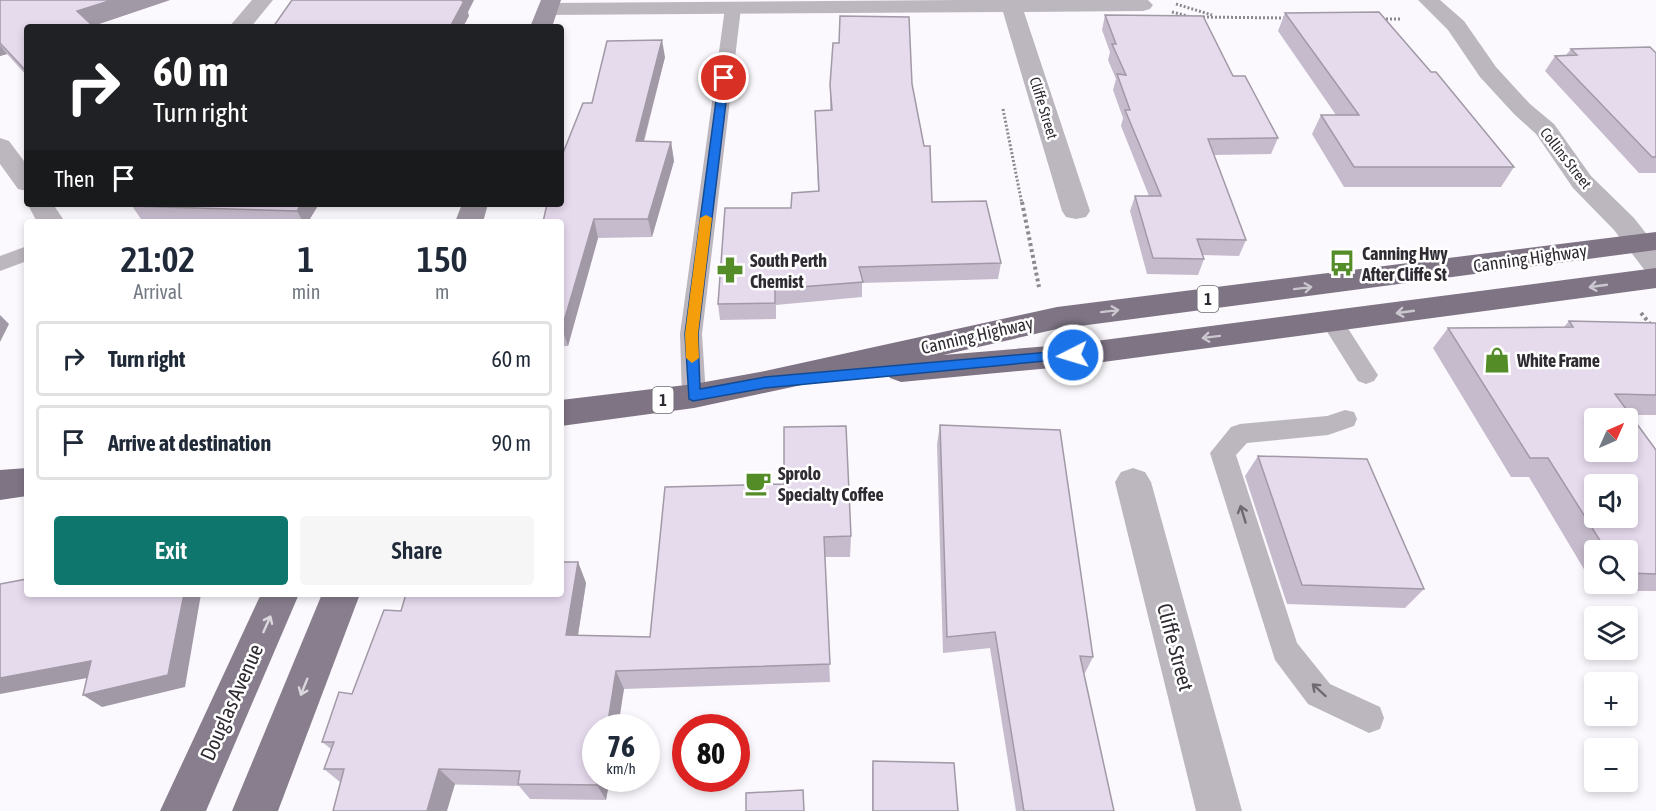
<!DOCTYPE html>
<html lang="en">
<head>
<meta charset="utf-8">
<style>
	body { margin:0; font-family:"Asap Condensed",sans-serif; background:#f6f6f7; color:#1f2937; height:100vh; display:flex; flex-direction:column; font-size:22px; white-space:nowrap }
	* { box-sizing:border-box; margin:0 }
	p { font-size:20px; color:#747a83 }
	.icon { flex:none; width:33px; height:33px; fill:none; stroke:currentColor; stroke-width:2; stroke-linecap:round; stroke-linejoin:round }
	.map { position:relative; flex:1; overflow:hidden }
	.side { position:absolute; left:24px; top:219px; width:540px; height:378px; display:flex; flex-direction:column; background:#fff; border-radius:6px; box-shadow:0 3px 9px #0003 }
	.side>* { flex:none }
	.guide { position:absolute; left:24px; top:24px; width:540px; height:183px; border-radius:6px; box-shadow:0 3px 9px #0003; background:#202124; color:#fff; overflow:hidden }
	.needle { width:39px; rotate:45deg }
	.tools { position:absolute; left:1584px; top:408px; display:grid; gap:12px }
	.tools a { display:grid; place-items:center; width:54px; height:54px; border-radius:6px; background:#fff; box-shadow:0 3px 9px #0003; font-size:30px }
	.speed { position:absolute; left:582px; top:714px; display:flex; gap:12px; font-size:30px; font-weight:700; text-align:center }
	.speed>* { display:grid; place-content:center; width:78px; height:78px; border-radius:50%; background:#fff; box-shadow:0 3px 9px #0003; line-height:1 }
	.speed small { font-size:15px; font-weight:400 }
	.speed .limit { border:9px solid #d22; background:#fff; color:#111 }
	.pin { position:absolute; display:grid; place-items:center; width:51px; height:51px; color:#fff; margin:-26px; border:3px solid #fff; border-radius:50%; box-shadow:0 2px 6px #0007 }
	.me { position:absolute; width:66px; margin:-33px; rotate:265deg; stroke-linejoin:round; filter:drop-shadow(0 0 4px #0008) }
	.turn { display:flex; align-items:center; gap:21px; height:126px; padding:0 30px; font-size:27px }
	.turn .icon { width:78px; height:78px; stroke-width:2.5 }
	.turn b { display:block; font-size:42px; line-height:51px }
	.then { display:flex; align-items:center; height:57px; padding:0 30px; background:#0003; gap:12px; font-size:22px }
	.eta { display:flex; justify-content:space-evenly; align-items:center; height:102px; text-align:center }
	.eta b { font-size:36px; font-weight:600; line-height:42px }
	.cta { display:flex; gap:12px; margin-top:auto; padding:12px 30px }
	.cta a { flex:1; height:69px; border-radius:6px; background:#0f766e; color:#fff; font-size:24px; font-weight:600; line-height:69px; text-align:center }
	.cta a+a { background:#f6f6f7; color:#1f2937 }
	ul { padding:0; list-style:none }
	li { display:flex; align-items:center; gap:18px; height:75px; margin:0 12px 9px; padding:0 18px; border:3px solid #e0e1e3; border-radius:6px }
	li div { flex:1 }
	li b { display:block; font-size:22px }
	li em { font-style:normal }
	.map>svg:first-child { display:block }
	.lines { fill:none; stroke-linecap:round; stroke-linejoin:round }
	.path-far1 { stroke:#8c888f; stroke-width:3; stroke-dasharray:2 2; stroke-linecap:butt }
	.path { stroke:#8c888f; stroke-width:4; stroke-dasharray:3 3; stroke-linecap:butt }
	.service { fill:#bcb7bf; fill-rule:evenodd }
	.minor { fill:#bcb7bf; fill-rule:evenodd }
	.secondary { fill:#9e96a2; fill-rule:evenodd }
	.primary { fill:#887e8d; fill-rule:evenodd }
	.trunk { fill:#7e7484; fill-rule:evenodd }
	.wall { fill:#c6bbcc; fill-rule:evenodd }
	.shaded-wall { fill:#a199a6 }
	.building { fill:#e6daed; stroke:#a199a6; stroke-width:1.5; fill-rule:evenodd }
	.oneway { stroke:#cbc7ce }
	.oneway2 { stroke:#6f6a72 }
	.oneway3 { stroke:#dbd8dd }
	.route { fill:#1a73e8; stroke:#114b97; stroke-width:1.5 }
	.slow { fill:#f59e0b }
	.labels { text-anchor:middle; dominant-baseline:central; stroke-width:5; stroke-linejoin:round; paint-order:stroke }
	.far-street-label { font-size:15px; fill:#302b33; stroke:#fff }
	.shield { fill:#fff; stroke:#6e6b70; stroke-width:1.5 }
	.shield-label { font-size:16px; font-weight:bold; fill:#302b33 }
	.poi-label { font-size:18px; font-weight:bold; fill:#302b33; stroke:#fff; text-anchor:start }
	.street-label { font-size:18px; fill:#302b33; stroke:#fff }
	.near-street-label { font-size:21px; fill:#302b33; stroke:#fff }
</style>
</head>
<body>
<div class="map">
<svg width="1656" height="811" viewBox="0 0 1656 811">
	<rect width="100%" height="100%" fill="#fbf9fd"/>
	<g class="lines">
		<g class="path-far1">
			<polyline points="1176,4 1212,15"/>
			<polyline points="1172,12 1188,16"/>
			<polyline points="1199,17 1287,18"/>
			<polyline points="1382,19 1401,19"/>
			<polyline points="1003,109 1022,204"/>
		</g>
		<g class="path">
			<polyline points="1022,202 1039,287"/>
			<polyline points="1641,313 1656,331"/>
		</g>
		<g class="service">
			<polygon points="733,3 741,8 702,334 706,396 702,402 694,405 686,402 682,396 680,334 725,8"/>
			<polygon points="27,246 27,261 0,271 0,256"/>
			<polygon points="1332,314 1340,316 1374,369 1378,375 1374,381 1366,384 1358,381 1321,322 1324,316"/>
			<polygon points="1345,410 1354,412 1357,419 1354,426 1328,435 1247,443 1236,455 1297,643 1330,684 1380,707 1384,718 1380,729 1369,733 1308,704 1275,660 1210,453 1231,427 1240,424 1327,416"/>
		</g>
		<g class="minor">
			<polygon points="252,0 273,0 251,27 229,27"/>
			<polygon points="958,0 1148,0 1153,5 1150,9 1143,11 1024,12 1090,211 1086,217 1076,219 1066,217 1062,211 1003,12 548,15 541,13 538,9 541,5 548,3"/>
			<polygon points="1418,0 1440,0 1464,21 1496,67 1530,104 1554,124 1591,176 1634,218 1656,246 1656,275 1646,272 1614,230 1573,188 1536,134 1514,114 1480,77 1448,30"/>
			<polygon points="0,138 9,141 27,165 27,191 18,189 0,164"/>
			<polygon points="27,203 53,204 65,222 37,222"/>
			<polygon points="1133,468 1145,472 1151,482 1242,811 1196,811 1115,482 1121,472"/>
		</g>
		<g class="secondary">
			<polygon points="541,0 561,0 552,27 530,27"/>
			<polygon points="462,204 488,204 483,222 455,222"/>
		</g>
		<g class="primary">
			<polygon points="261,594 299,594 206,811 160,811"/>
			<polygon points="322,594 360,594 278,811 232,811"/>
		</g>
		<g class="trunk">
			<polygon points="1656,232 1656,250 1057,329 943,355 1073,344 1656,268 1656,288 1073,366 901,382 890,378 885,370 886,367 694,408 561,426 561,400 694,384 765,371 1057,307"/>
			<polygon points="27,468 27,496 0,500 0,470"/>
		</g>
	</g>
	<g class="wall">
		<polygon points="0,0 170,0 93,26 27,27 27,76 7,54 0,56"/>
		<polygon points="1285,13 1431,72 1514,167 1501,187 1344,187 1312,134 1321,115 1336,115 1278,31"/>
		<polygon points="1105,15 1233,76 1278,138 1271,154 1214,155 1246,240 1239,256 1203,255 1204,259 1198,275 1147,274 1130,211 1135,196 1149,196 1121,126 1123,118 1113,90 1116,79 1108,60 1110,52 1102,30"/>
		<polygon points="1571,49 1656,53 1656,173 1639,173 1545,71 1555,56 1566,55"/>
		<polygon points="665,57 644,142 671,142 674,161 652,237 598,238 568,346 561,346 561,222"/>
		<polygon points="912,84 932,202 1001,263 998,279 862,283 862,297 776,305 776,319 720,320 718,304 791,208 818,191 815,111 830,110 830,85"/>
		<polygon points="134,204 319,204 308,222 143,222 132,206"/>
		<path d="M1569 321 1656 323V415H1630L1656 450V591H1597L1529 477H1511L1433 348 1448 328 1564 327ZM1594 550H1628V584H1594Z"/>
		<polygon points="940,425 1093,657 1085,673 1083,673 1114,811 1016,811 990,648 943,653 937,444"/>
		<polygon points="1258,456 1424,589 1405,608 1287,604 1245,476"/>
		<polygon points="665,487 851,536 850,557 825,557 830,682 624,689 596,778 610,778 606,800 530,799 519,786 340,782 324,769 331,749 322,742 352,694 401,611 578,562 586,583 578,635 650,637"/>
		<polygon points="873,761 958,811 872,811 872,771"/>
	</g>
	<g class="shaded-wall">
		<polygon points="112,0 170,0 90,27 77,11"/>
		<polygon points="462,0 474,0 468,12 469,16 463,27 450,27"/>
		<polygon points="662,40 665,57 639,159 636,141"/>
		<polygon points="0,45 7,54 0,56"/>
		<polygon points="671,142 674,161 652,237 648,219"/>
		<polygon points="301,204 319,204 308,222 303,222 297,211"/>
		<polygon points="594,219 598,238 568,346 562,328"/>
		<polygon points="0,315 9,324 0,342"/>
		<polygon points="578,562 586,583 575,654 566,635"/>
		<polygon points="184,594 201,594 185,687 102,707 83,695"/>
		<polygon points="91,661 109,674 0,694 0,678"/>
		<polygon points="616,671 624,689 618,728 607,728"/>
		<polygon points="439,769 455,784 447,811 427,811"/>
		<polygon points="598,778 610,778 606,800 597,785"/>
	</g>
	<g class="building">
		<polygon points="0,0 112,0 77,11 94,27 27,27 27,72 0,43"/>
		<polygon points="292,0 462,0 462,1 464,1 450,27 273,27"/>
		<polygon points="1379,12 1431,72 1436,72 1514,167 1354,167 1321,115 1359,115 1285,13"/>
		<polygon points="1105,15 1203,16 1233,76 1245,76 1278,138 1208,139 1246,240 1197,239 1204,259 1153,258 1135,196 1161,196 1125,110 1130,110 1117,74 1126,75 1112,44 1116,44"/>
		<polygon points="840,16 909,17 912,84 924,146 930,146 932,202 986,201 1001,263 859,267 863,282 775,289 775,303 718,304 725,208 791,208 792,193 819,191 815,111 832,110 830,85 833,43 839,43"/>
		<polygon points="662,40 636,141 671,142 648,219 594,219 562,328 561,328 561,222 543,222 547,204 561,204 561,158 583,103 592,103 607,41"/>
		<polygon points="1650,47 1656,53 1656,157 1652,157 1555,56 1577,55 1571,49"/>
		<polygon points="134,204 301,204 297,211 132,206"/>
		<path d="M1569 321 1656 323V395L1615 394 1656 450V574L1628 573V550H1606L1548 458H1530L1448 328 1573 327ZM1594 418H1628V452H1594ZM1594 484H1628V518H1594Z"/>
		<polygon points="940,425 1060,430 1093,657 1080,656 1114,811 1024,811 995,632 947,637"/>
		<polygon points="846,426 851,536 824,537 830,664 616,671 607,728 596,728 596,778 598,778 597,785 518,784 520,771 439,769 427,811 333,811 344,769 324,769 334,742 322,742 339,692 352,694 384,610 401,611 406,594 561,594 561,562 578,562 566,635 650,637 665,487 784,484 784,427"/>
		<polygon points="1258,456 1367,459 1424,589 1302,585"/>
		<polygon points="27,579 27,594 184,594 168,675 83,695 91,661 0,678 0,584"/>
		<polygon points="873,761 954,763 958,811 873,811"/>
		<polygon points="803,790 804,811 746,811 746,793"/>
	</g>
	<defs><path id="oneway-shaft" d="M-6 0H5M1.5-3L5.5 0L1.5 3" fill="none" stroke-width="1.6" stroke-linecap="round" stroke-linejoin="round" transform="scale(1.5)"/></defs>
	<g class="oneway">
		<use href="#oneway-shaft" transform="translate(1598 286) rotate(172)"/>
		<use href="#oneway-shaft" transform="translate(1303 288) rotate(-7)"/>
		<use href="#oneway-shaft" transform="translate(1110 311) rotate(-7)"/>
		<use href="#oneway-shaft" transform="translate(1405 312) rotate(172)"/>
		<use href="#oneway-shaft" transform="translate(1211 337) rotate(173)"/>
	</g>
	<g class="oneway2">
		<use href="#oneway-shaft" transform="translate(1243 514) rotate(-107)"/>
		<use href="#oneway-shaft" transform="translate(1319 690) rotate(-138)"/>
	</g>
	<g class="oneway3">
		<use href="#oneway-shaft" transform="translate(267 624) rotate(-66)"/>
		<use href="#oneway-shaft" transform="translate(304 687) rotate(112)"/>
	</g>
	<polygon class="route" points="724,75 729,78 698,334 700,389 765,377 1073,350 1079,355 1077,358 765,388 693,401 689,399 685,334 719,78"/>
	<polygon class="slow" points="706,215 712,218 698,334 699,358 692,363 686,358 685,334 700,218"/>
	<defs>
		<g id="bus-bare" transform="scale(2.07)"><path d="M-5-6H5V4H4V6H2V4H-2V6H-4V4H-5ZM-3.5-4V0h7V-4ZM-3.5 1.2v1.5H-2V1.2ZM2 1.2v1.5H3.5V1.2Z" fill="#548c28" stroke="#fff" stroke-width="2.5" paint-order="stroke"/></g>
		<g id="pharmacy-bare" transform="scale(2.07)"><path d="M-2-6h4v4h4v4h-4v4h-4v-4h-4v-4h4Z" fill="#548c28" stroke="#fff" stroke-width="2.5" paint-order="stroke"/></g>
		<g id="shop-bare" transform="scale(2.07)"><path d="M-5-2.5h2.3a2.7 3.5 0 0 1 5.4 0H5L5.5 6h-11ZM-1.5-2.5h3a1.5 2.3 0 0 0-3 0Z" fill="#548c28" stroke="#fff" stroke-width="2.5" paint-order="stroke"/></g>
		<g id="cafe-bare" transform="scale(2.07)"><path d="M-5.5-4.5H6V0H3Q3 3.5 0 3.5H-2.5Q-5.5 3.5-5.5 0ZM3-3.2v2h1.7v-2ZM-6 4.5H4V6H-6Z" fill="#548c28" stroke="#fff" stroke-width="2.5" paint-order="stroke"/></g>
	</defs>
	<g fill-rule="evenodd">
		<use href="#bus-bare" x="1342" y="263"/>
		<use href="#pharmacy-bare" x="730" y="270"/>
		<use href="#shop-bare" x="1497" y="360"/>
		<use href="#cafe-bare" x="758" y="483"/>
	</g>
	<g class="labels">
		<g class="far-street-label">
			<text transform="translate(1044 108) rotate(73)">Cliffe Street</text>
			<text transform="translate(1566 158) rotate(52)">Collins Street</text>
		</g>
		<g class="shield">
			<rect x="1197.5" y="286" width="21" height="26" rx="4.5"/>
			<rect x="652.5" y="387" width="21" height="26" rx="4.5"/>
		</g>
		<g class="shield-label">
			<text x="1208" y="299">1</text>
			<text x="663" y="400">1</text>
		</g>
		<g class="poi-label">
			<text x="1362" y="253">Canning Hwy<tspan x="1362" dy="21">After Cliffe St</tspan></text>
			<text x="750" y="260">South Perth<tspan x="750" dy="21">Chemist</tspan></text>
			<text x="1517" y="360">White Frame</text>
			<text x="778" y="473">Sprolo<tspan x="778" dy="21">Specialty Coffee</tspan></text>
		</g>
		<g class="street-label">
			<text transform="translate(1530 258) rotate(-8)">Canning Highway</text>
			<text transform="translate(977 335) rotate(-13)">Canning Highway</text>
		</g>
		<g class="near-street-label">
			<text transform="translate(1176 647) rotate(75)">Cliffe Street</text>
			<text transform="translate(231 702) rotate(-66)">Douglas Avenue</text>
		</g>
	</g>
</svg>
<div class="tools">
<a><svg class="needle" viewBox="-14 -14 28 28"><path d="M0-13l5 13h-10z" fill="#e53935"/><path d="M0 13l5-13h-10z" fill="#747a83"/></svg></a>
<a><svg class="icon" aria-label="sound" viewBox="0 0 24 24"><path d="M4 9h4l5-4v14l-5-4H4zM17 9q2 3 0 6"/></svg></a>
<a><svg class="icon" aria-label="search" viewBox="0 0 24 24"><circle cx="10" cy="10" r="6"/><path d="M15 15l6 6"/></svg></a>
<a><svg class="icon" aria-label="layers" viewBox="0 0 24 24"><path d="M12 4l9 5-9 5-9-5zM3 14l9 5 9-5"/></svg></a>
<a>+</a>
<a>−</a>
</div>
<div class="speed"><div>76<small>km/h</small></div><div class="limit">80</div></div>
<div class="pin" style="left:724px;top:78px;background:#d93025"><svg class="icon" aria-label="arrive" viewBox="0 0 24 24"><path d="M6 21V4h12l-3 4 3 4H6"/></svg></div>
<svg class="me" style="left:1073px;top:355px" viewBox="-20 -20 40 40"><circle r="17" fill="#1a73e8" stroke="#fff" stroke-width="3"/><path d="M0-11L8 9 0 5-8 9z" fill="#fff"/></svg>
<div class="guide">
<div class="turn"><svg class="icon" aria-label="right" viewBox="0 0 24 24"><path d="M7 20v-9h11M14 6l5 5-5 5"/></svg><div><b>60 m</b>Turn right</div></div>
<div class="then">Then<svg class="icon" aria-label="arrive" viewBox="0 0 24 24"><path d="M6 21V4h12l-3 4 3 4H6"/></svg></div>
</div>
<section class="side">
<div class="eta">
<div><b>21:02</b><p>Arrival</p></div>
<div><b>1</b><p>min</p></div>
<div><b>150</b><p>m</p></div>
</div>
<ul>
<li><svg class="icon" aria-label="right" viewBox="0 0 24 24"><path d="M7 20v-9h11M14 6l5 5-5 5"/></svg><div><b>Turn right</b></div><em>60 m</em></li>
<li><svg class="icon" aria-label="arrive" viewBox="0 0 24 24"><path d="M6 21V4h12l-3 4 3 4H6"/></svg><div><b>Arrive at destination</b></div><em>90 m</em></li>
</ul>
<div class="cta"><a>Exit</a><a>Share</a></div>
</section>
</div>
</body>
</html>
